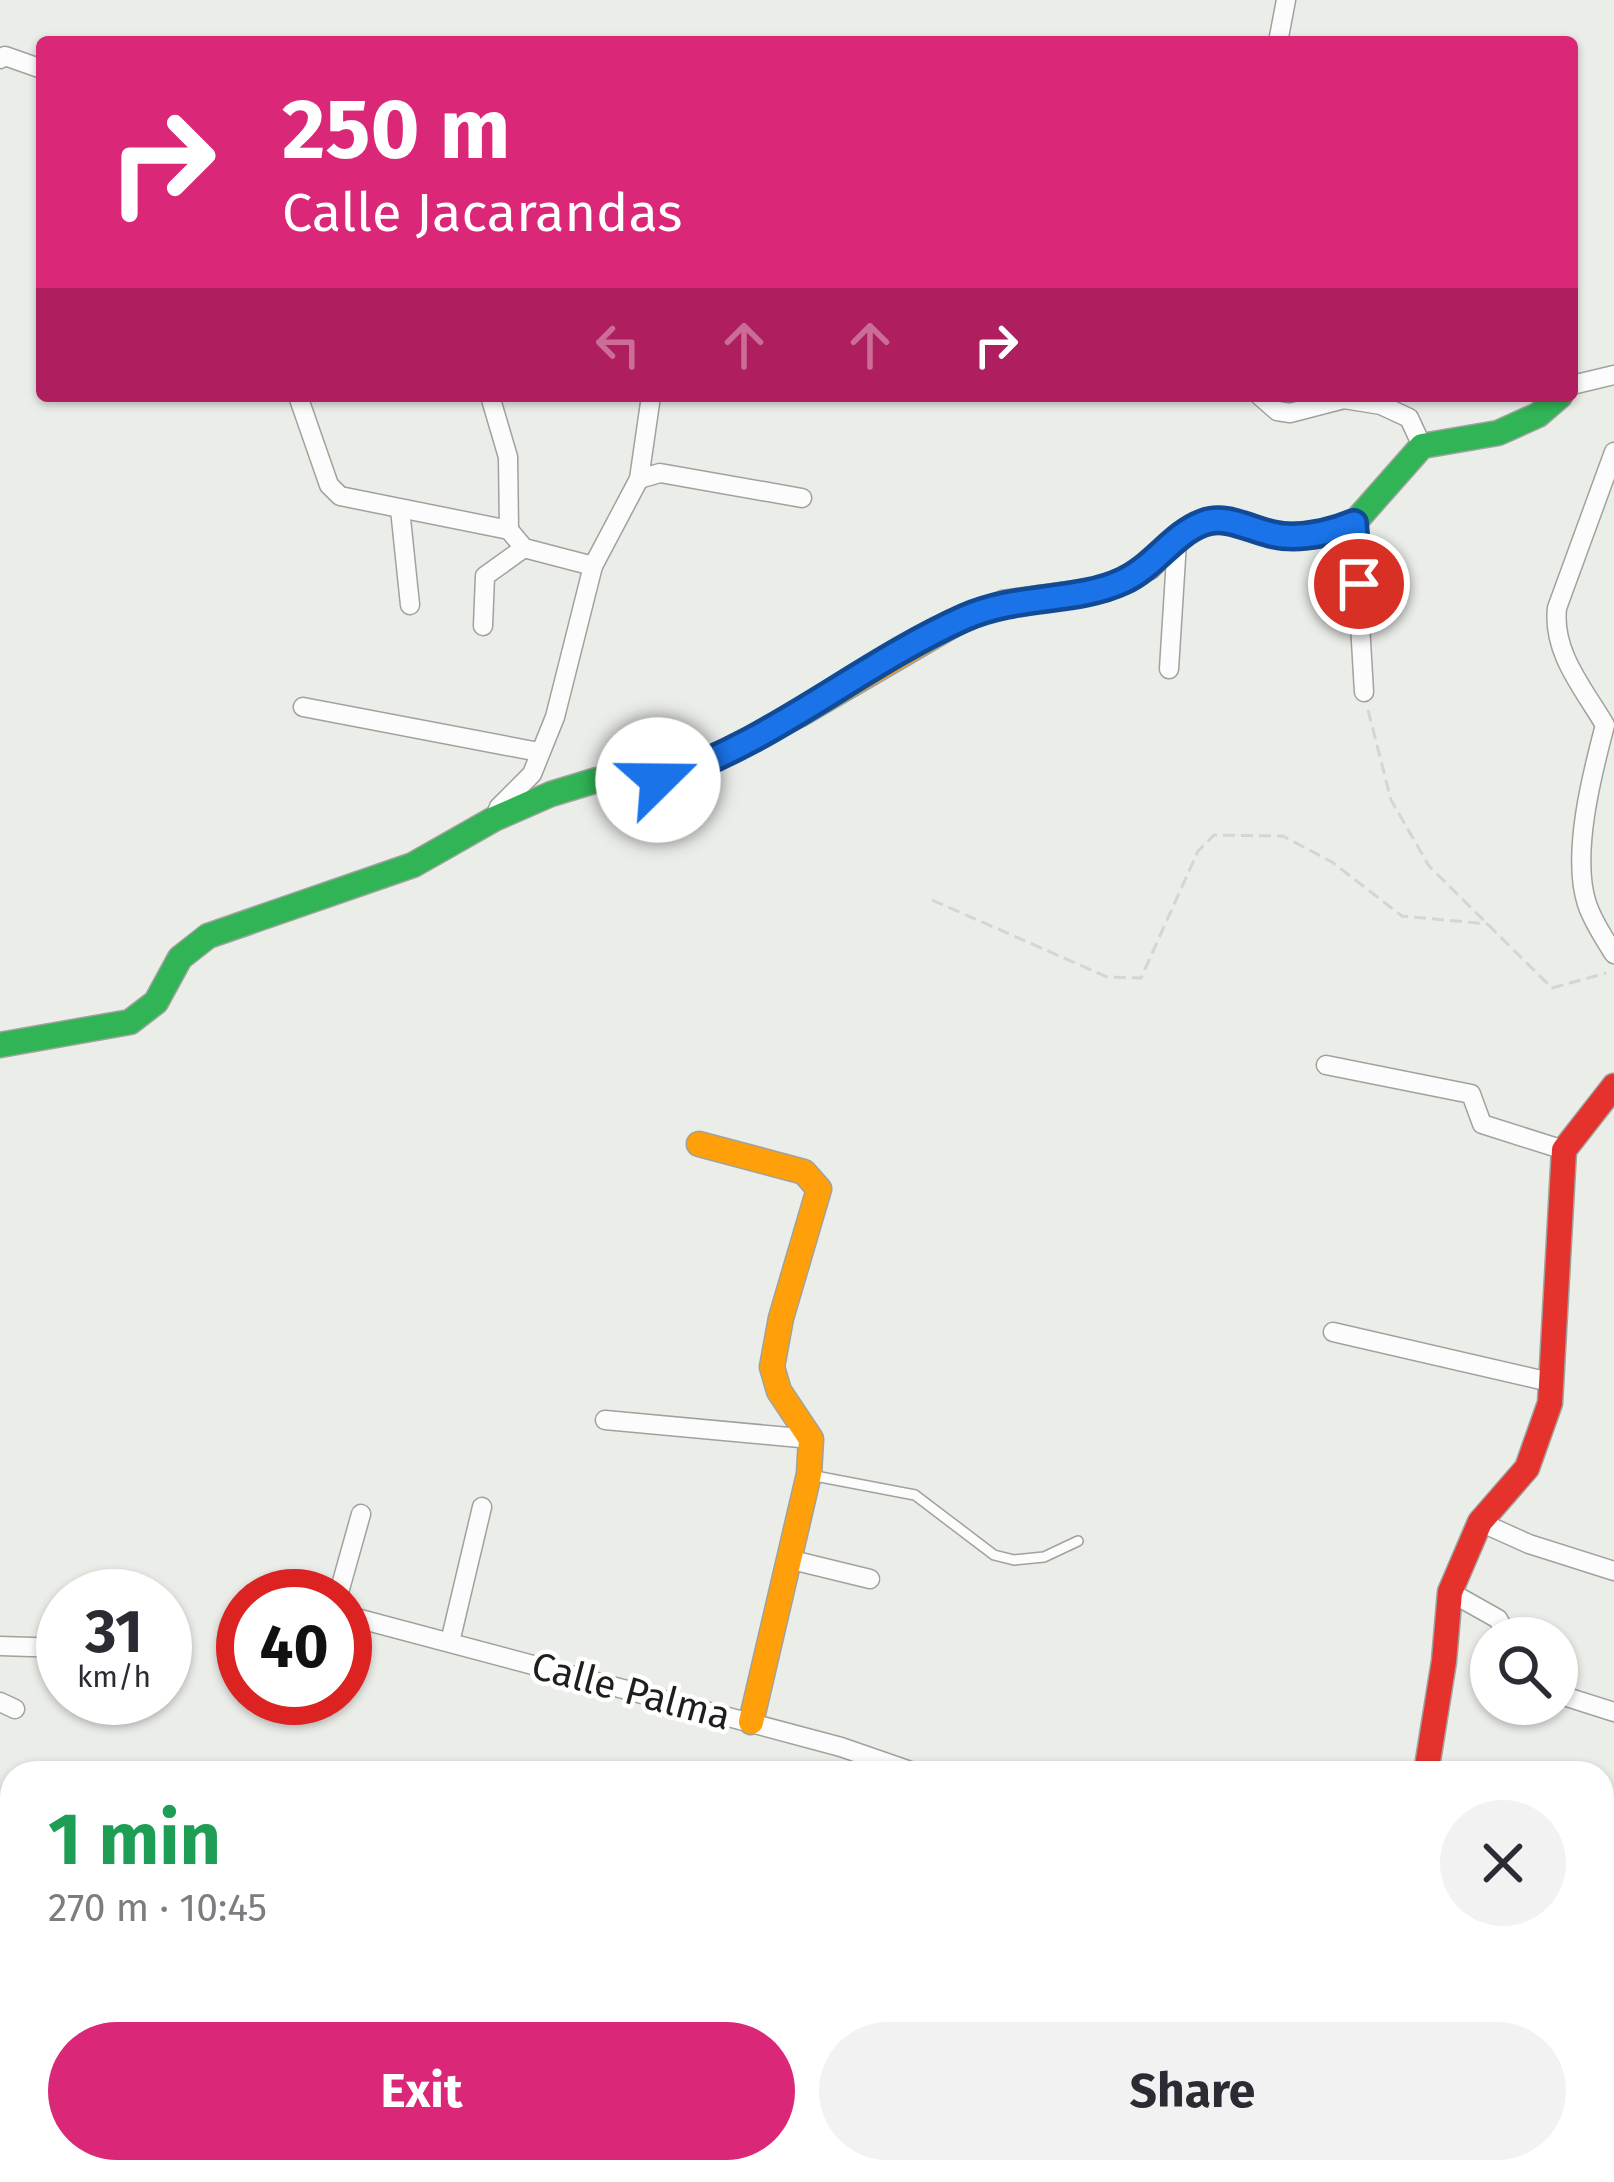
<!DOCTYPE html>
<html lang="en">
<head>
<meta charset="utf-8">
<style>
	body { margin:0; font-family:"Fira Sans",sans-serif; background:#f2f2f3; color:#2b2b33; height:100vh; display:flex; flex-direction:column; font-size:45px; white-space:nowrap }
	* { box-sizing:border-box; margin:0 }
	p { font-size:39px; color:#7c7c81 }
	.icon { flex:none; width:66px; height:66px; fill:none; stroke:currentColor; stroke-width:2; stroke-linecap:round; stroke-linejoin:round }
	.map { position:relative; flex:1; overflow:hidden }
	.sheet { position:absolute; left:0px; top:1761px; width:1614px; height:423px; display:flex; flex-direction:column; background:#fff; border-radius:36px 36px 0 0; box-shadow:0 3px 9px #0004 }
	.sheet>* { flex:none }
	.guide { position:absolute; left:36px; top:36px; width:1542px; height:366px; border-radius:12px; box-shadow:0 3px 9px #0004; background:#db2777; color:#fff; overflow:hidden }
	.tools { position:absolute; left:1470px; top:1617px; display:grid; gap:24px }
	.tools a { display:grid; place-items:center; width:108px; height:108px; border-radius:50%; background:#fff; box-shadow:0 3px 9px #0004; font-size:60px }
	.speed { position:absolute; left:36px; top:1569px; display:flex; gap:24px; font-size:60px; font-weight:700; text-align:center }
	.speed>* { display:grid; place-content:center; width:156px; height:156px; border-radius:50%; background:#fff; box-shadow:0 3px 9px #0004; line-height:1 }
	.speed small { font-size:30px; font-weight:400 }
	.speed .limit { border:18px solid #d22; background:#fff; color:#111 }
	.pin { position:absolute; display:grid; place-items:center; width:102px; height:102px; color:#fff; margin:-51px; border:6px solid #fff; border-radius:50%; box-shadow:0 3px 12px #0007 }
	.me { position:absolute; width:132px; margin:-66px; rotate:68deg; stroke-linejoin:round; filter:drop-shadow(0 0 9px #0008) }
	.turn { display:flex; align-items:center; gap:42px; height:252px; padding:0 48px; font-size:54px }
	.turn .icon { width:156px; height:156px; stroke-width:2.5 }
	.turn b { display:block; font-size:84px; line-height:102px }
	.lanes { display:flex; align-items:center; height:114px; padding:0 48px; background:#0003; justify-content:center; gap:60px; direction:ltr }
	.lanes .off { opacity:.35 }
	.round { display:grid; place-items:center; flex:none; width:126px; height:126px; border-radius:63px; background:#f2f2f3 }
	.overview { display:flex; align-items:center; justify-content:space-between; height:204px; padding:0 48px }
	h1 { font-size:72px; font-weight:700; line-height:90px; color:#1e9e55 }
	.action { display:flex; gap:24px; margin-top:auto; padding:24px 48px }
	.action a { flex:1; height:138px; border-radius:72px; background:#db2777; color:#fff; font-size:48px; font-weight:700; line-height:138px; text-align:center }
	.action a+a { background:#f2f2f3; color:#2b2b33 }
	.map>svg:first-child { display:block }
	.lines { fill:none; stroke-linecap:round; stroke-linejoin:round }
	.lane-casing { stroke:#a0a29e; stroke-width:12 }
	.street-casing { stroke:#a0a29e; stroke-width:21 }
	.fast-casing { stroke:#a0a29e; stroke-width:27 }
	.slow-casing { stroke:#a0a29e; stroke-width:27 }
	.jam-casing { stroke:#a0a29e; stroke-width:27 }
	.path { stroke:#d5d5d5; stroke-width:3; stroke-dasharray:12 6; stroke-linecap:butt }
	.lane { stroke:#fcfcfc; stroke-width:9 }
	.street { stroke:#fcfcfc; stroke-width:18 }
	.fast { stroke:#30b455; stroke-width:24 }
	.slow { stroke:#ff9f0a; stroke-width:24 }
	.jam { stroke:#e5322d; stroke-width:24 }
	.route-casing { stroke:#114b97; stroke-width:30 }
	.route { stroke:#1a73e8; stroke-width:21 }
	.labels { text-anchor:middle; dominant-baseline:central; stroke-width:9; stroke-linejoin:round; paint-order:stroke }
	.street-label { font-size:39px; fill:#1e1f1c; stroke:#fff }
</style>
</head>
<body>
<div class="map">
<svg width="1614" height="2182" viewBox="0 0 1614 2182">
	<rect width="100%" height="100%" fill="#ebede9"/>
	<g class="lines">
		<g class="lane-casing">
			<polyline id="lane" points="810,1475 915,1495 994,1555 1014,1560 1044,1557 1078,1541"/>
		</g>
		<g class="street-casing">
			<g id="street">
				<polyline points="1278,42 1286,0"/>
				<polyline points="0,59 5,56 42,69"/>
				<polyline points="1572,385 1614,375"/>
				<polyline points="298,396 329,485 340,496 509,530 524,548 593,566 555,717 532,774 499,807 494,819"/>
				<polyline points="490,396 508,457 509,530"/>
				<polyline points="1260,396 1277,411 1290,413 1344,399 1381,405 1409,418 1422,446"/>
				<path d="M1614 452 1557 608C1552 652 1583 688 1605 725 1592 774 1571 855 1587 904 1593 922 1604 938 1614 954"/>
				<polyline points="639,479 660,473 802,498"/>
				<polyline points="400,509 410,605"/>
				<polyline points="1354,523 1364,692"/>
				<polyline points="593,566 639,479 651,396"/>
				<polyline points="483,626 485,576 524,548"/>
				<polyline points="1169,669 1177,542"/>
				<polyline points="303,707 539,752"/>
				<polyline points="1326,1065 1471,1094 1482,1124 1564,1150"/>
				<polyline points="1333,1332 1554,1383"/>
				<polyline points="605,1420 811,1439"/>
				<polyline points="1480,1522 1529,1544 1614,1571"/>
				<polyline points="788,1559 870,1579"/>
				<polyline points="1450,1592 1498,1619 1508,1638"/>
				<polyline points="338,1596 361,1514"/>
				<polyline points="345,1615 841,1747 916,1773"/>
				<polyline points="450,1642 482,1507"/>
				<polyline points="0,1646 63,1648"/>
				<polyline points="1557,1689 1570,1698 1614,1712"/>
				<polyline points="100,1698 101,1699"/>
				<polyline points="0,1702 15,1709"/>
				<polyline points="0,1900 12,1904"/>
				<polyline points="1611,1991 1614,2077"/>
				<polyline points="0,2012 12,2023"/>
				<polyline points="268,2172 304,2182"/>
				<polyline points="960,2182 964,2172"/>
				<polyline points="1170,2182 1173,2172"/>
				<polyline points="1368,2182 1370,2172"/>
			</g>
		</g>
		<g class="fast-casing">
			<g id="fast">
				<polyline points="1149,567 1185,532 1208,521 1222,520 1281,536 1332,532 1354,523 1422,446 1498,433 1538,415 1560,396"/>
				<polyline points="0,1045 130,1022 156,1002 180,958 208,936 413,865 494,819 551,794 597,780 632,783 681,773 704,762"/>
			</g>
		</g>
		<g class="slow-casing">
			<g id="slow">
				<polyline points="704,762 799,715 963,619 1003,603 1106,589 1149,567"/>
				<polyline points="699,1144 804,1172 819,1189 781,1318 772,1367 779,1391 811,1439 809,1474 751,1722"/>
			</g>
		</g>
		<g class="jam-casing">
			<polyline id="jam" points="1426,1773 1444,1661 1450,1592 1480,1522 1527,1468 1550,1403 1564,1150 1614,1086"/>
		</g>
		<g class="path">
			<polyline points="1368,710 1391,800 1429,866 1552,988 1606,973"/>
			<polyline points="932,900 1107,977 1141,978 1198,851 1214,835 1283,836 1332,862 1402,916 1488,924"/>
		</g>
		<use href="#lane" class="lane"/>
		<use href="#street" class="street"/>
		<use href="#fast" class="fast"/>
		<use href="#slow" class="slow"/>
		<use href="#jam" class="jam"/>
	</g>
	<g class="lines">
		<g class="route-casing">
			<path id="route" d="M658 780C770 745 859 665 964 618 1018 594 1076 603 1123 581 1154 567 1173 534 1203 523 1229 513 1256 534 1283 536 1307 538 1332 532 1354 523L1359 584"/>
		</g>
		<use href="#route" class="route"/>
	</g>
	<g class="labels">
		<g class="street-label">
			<text transform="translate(631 1691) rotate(15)">Calle Palma</text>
		</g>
	</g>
</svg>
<div class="tools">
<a><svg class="icon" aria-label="search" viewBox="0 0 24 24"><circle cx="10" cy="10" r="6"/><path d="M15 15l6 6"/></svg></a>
</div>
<div class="speed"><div>31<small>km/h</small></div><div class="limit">40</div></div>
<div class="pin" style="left:1359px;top:584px;background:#d93025"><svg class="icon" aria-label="arrive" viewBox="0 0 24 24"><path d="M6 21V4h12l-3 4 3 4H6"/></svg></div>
<svg class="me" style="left:658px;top:780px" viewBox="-20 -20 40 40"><circle r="19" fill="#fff"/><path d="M0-13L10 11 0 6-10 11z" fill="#1a73e8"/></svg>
<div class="guide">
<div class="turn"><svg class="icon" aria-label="right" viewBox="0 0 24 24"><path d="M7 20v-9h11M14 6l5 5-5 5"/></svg><div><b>250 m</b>Calle Jacarandas</div></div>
<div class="lanes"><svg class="icon off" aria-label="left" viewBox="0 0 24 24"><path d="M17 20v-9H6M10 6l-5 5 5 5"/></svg><svg class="icon off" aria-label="ahead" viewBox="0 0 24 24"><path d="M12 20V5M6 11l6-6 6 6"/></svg><svg class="icon off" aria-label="ahead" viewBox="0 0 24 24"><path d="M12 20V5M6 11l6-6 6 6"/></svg><svg class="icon" aria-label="right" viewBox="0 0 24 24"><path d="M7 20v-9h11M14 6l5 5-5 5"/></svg></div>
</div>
<section class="sheet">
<div class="overview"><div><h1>1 min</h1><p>270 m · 10:45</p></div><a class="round"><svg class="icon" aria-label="close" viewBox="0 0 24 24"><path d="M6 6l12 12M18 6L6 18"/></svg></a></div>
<div class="action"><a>Exit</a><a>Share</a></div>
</section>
</div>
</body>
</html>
